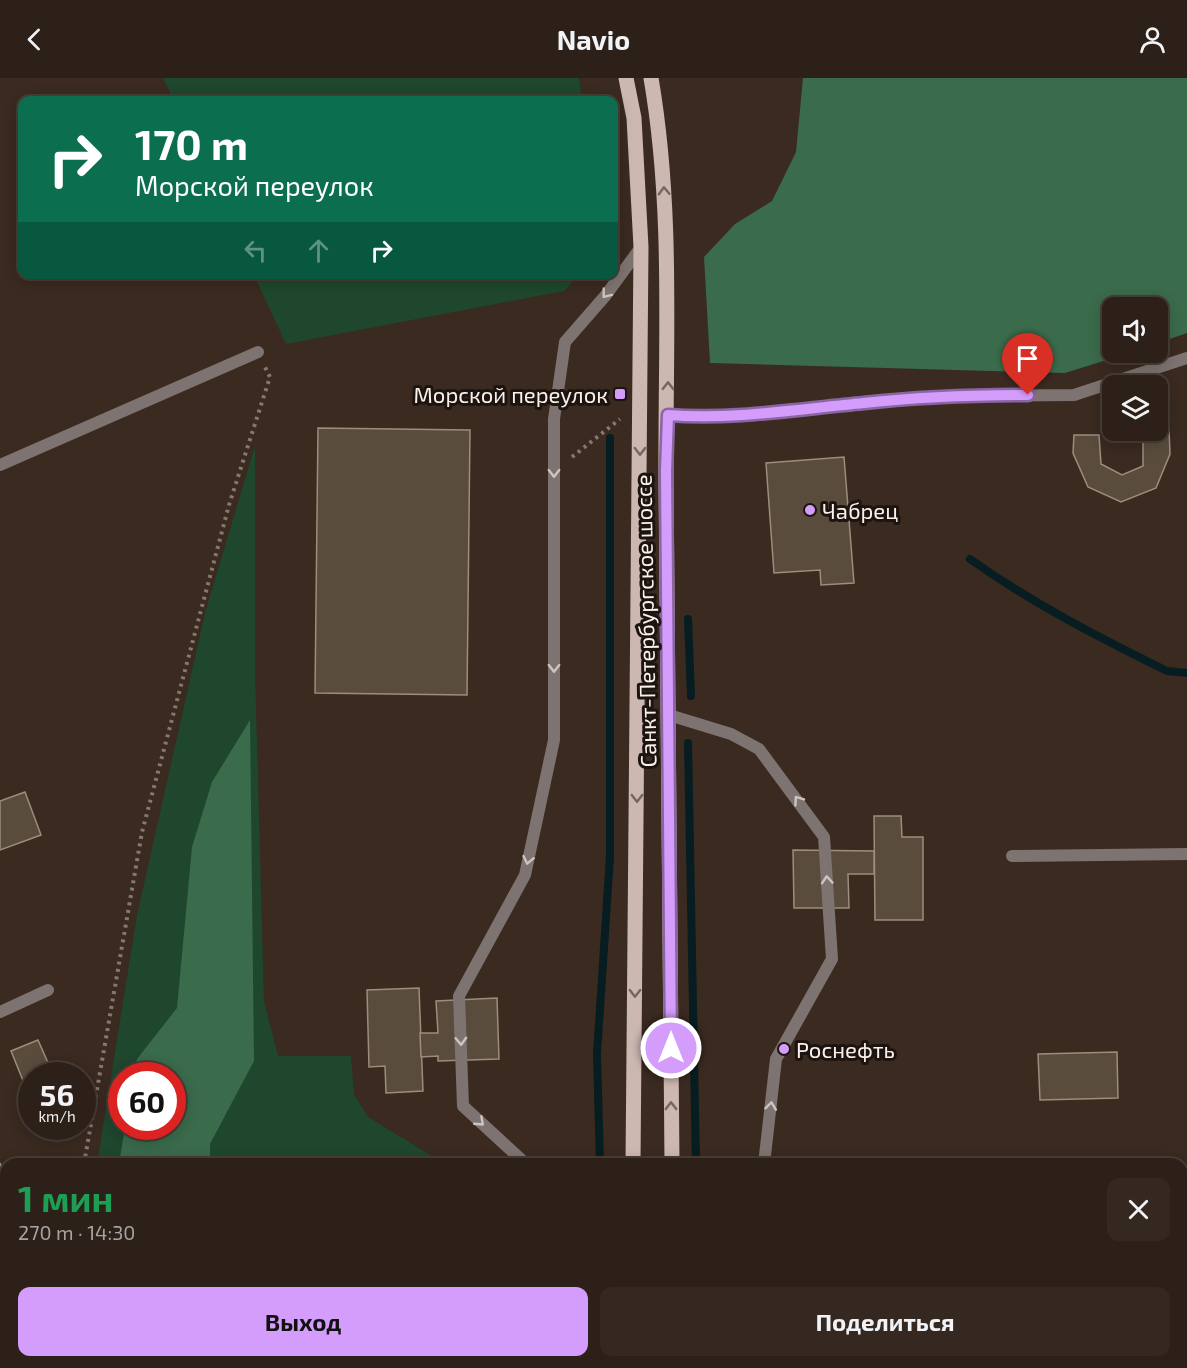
<!DOCTYPE html>
<html lang="ru">
<head>
<meta charset="utf-8">
<style>
	body { margin:0; font-family:"Exo 2",sans-serif; background:#342821; color:#f1f3f6; height:100vh; display:flex; flex-direction:column; font-size:22px; white-space:nowrap }
	* { box-sizing:border-box; margin:0 }
	p { font-size:20px; color:#a6a3a2 }
	.icon { flex:none; width:33px; height:33px; fill:none; stroke:currentColor; stroke-width:2; stroke-linecap:round; stroke-linejoin:round }
	.map { position:relative; flex:1; overflow:hidden }
	.panel { position:absolute; left:0px; top:1080px; width:1188px; height:210px; display:flex; flex-direction:column; background:#2c2018; border-radius:18px 18px 0 0; box-shadow:0 3px 15px #0003,0 0 0 2px #483e37 }
	.panel>* { flex:none }
	.banner { position:absolute; left:18px; top:18px; width:600px; height:183px; border-radius:12px; box-shadow:0 3px 15px #0003,0 0 0 2px #483e37; background:#0b6e4f; color:#fff; overflow:hidden }
	.buttons { position:absolute; left:1102px; top:219px; display:grid; gap:12px }
	.buttons a { display:grid; place-items:center; width:66px; height:66px; border-radius:12px; background:#2c2018; box-shadow:0 3px 15px #0003,0 0 0 2px #483e37; font-size:30px }
	.speed { position:absolute; left:18px; top:984px; display:flex; gap:12px; font-size:30px; font-weight:700; text-align:center }
	.speed>* { display:grid; place-content:center; width:78px; height:78px; border-radius:50%; background:#2c2018; box-shadow:0 3px 15px #0003,0 0 0 2px #483e37; line-height:1 }
	.speed small { font-size:15px; font-weight:400 }
	.speed .limit { border:9px solid #d22; background:#fff; color:#111 }
	.pin { position:absolute; display:grid; place-items:center; width:51px; height:51px; color:#fff; margin:-62px -26px; border-radius:50% 50% 50% 0; rotate:-45deg; box-shadow:0 0 6px #0007 }
	.pin .icon { rotate:45deg }
	.me { position:absolute; width:66px; margin:-33px; rotate:0deg; stroke-linejoin:round; filter:drop-shadow(0 0 4px #0008) }
	.turn { display:flex; align-items:center; gap:21px; height:126px; padding:0 18px; font-size:27px }
	.turn .icon { width:78px; height:78px; stroke-width:2.5 }
	.turn b { display:block; font-size:42px; line-height:51px }
	.lanes { display:flex; align-items:center; height:57px; padding:0 18px; background:#0003; justify-content:center; gap:30px; direction:ltr }
	.lanes .off { opacity:.35 }
	.round { display:grid; place-items:center; flex:none; width:63px; height:63px; border-radius:12px; background:#342821 }
	.overview { display:flex; align-items:center; justify-content:space-between; height:102px; padding:0 18px }
	h1 { font-size:36px; font-weight:700; line-height:45px; color:#1e9e55 }
	.button { display:flex; gap:12px; margin-top:auto; padding:12px 18px }
	.button a { flex:1; height:69px; border-radius:12px; background:#d49cfb; color:#111; font-size:24px; font-weight:700; line-height:69px; text-align:center }
	.button a+a { background:#342821; color:#f1f3f6 }
	header { display:flex; justify-content:space-between; align-items:center; height:78px; padding:0 18px; background:#2c2018; font-size:27px; font-weight:700 }
	.map>svg:first-child { display:block }
	.green { fill:#1e472d; fill-rule:evenodd }
	.forest { fill:#3a6b4b }
	.lines { fill:none; stroke-linecap:round; stroke-linejoin:round }
	.stream { stroke:#071d22; stroke-width:8 }
	.building { fill:#594c3d; stroke:#9c8d7d; stroke-width:1.5 }
	.path { stroke:#85786f; stroke-width:4; stroke-dasharray:3 4.5; stroke-linecap:butt }
	.lane { stroke:#7d7370; stroke-width:12 }
	.street { stroke:#7d7370; stroke-width:12 }
	.primary { stroke:#ccb7b1; stroke-width:15 }
	.oneway { stroke:#746660 }
	.oneway2 { stroke:#cfc5bf }
	.route-casing { stroke:#8a65a3; stroke-width:15 }
	.route { stroke:#d49cfb; stroke-width:10 }
	.poi-dot { fill:#d49cfb; stroke:#1c1410; stroke-width:2 }
	.labels { text-anchor:middle; dominant-baseline:central; stroke-width:6; stroke-linejoin:round; paint-order:stroke }
	.poi-label { font-size:22px; fill:#fbf1ea; stroke:#1c1410; text-anchor:start }
	.street-label { font-size:22px; fill:#fbf1ea; stroke:#1c1410 }
</style>
</head>
<body>
<header><svg class="icon" aria-label="back" viewBox="0 0 24 24"><path d="M15 5l-7 7 7 7"/></svg>Navio<svg class="icon" aria-label="person" viewBox="0 0 24 24"><circle cx="12" cy="8" r="4"/><path d="M4 21q1-7 8-7t8 7"/></svg></header>
<div class="map">
<svg width="1187" height="1290" viewBox="0 0 1187 1290">
	<rect width="100%" height="100%" fill="#3a2a20"/>
	<g class="green">
		<polygon points="163,0 579,0 582,22 174,22"/>
		<polygon points="254,197 579,197 564,213 286,266"/>
		<path d="M255 368V594L264 923 278 978H351L354 1016 368 1039 445 1086H97L137 837 205 535ZM122 998H172V1048H122Z"/>
		<rect x="72" y="1284" width="479" height="6"/>
	</g>
	<g class="forest">
		<polygon points="803,0 1187,0 1187,255 1158,265 1158,230 1113,230 1113,274 1129,275 1065,295 710,285 704,179 735,146 772,123 796,74"/>
		<polygon points="250,642 254,983 210,1066 210,1086 119,1086 125,1049 172,1048 172,998 134,997 137,981 177,930 192,769 212,704"/>
	</g>
	<g class="lines">
		<g class="stream">
			<path d="M970 481C1032 525 1098 559 1167 593L1187 595"/>
			<polyline points="688,541 691,618"/>
			<polyline points="688,665 696,1086"/>
			<polyline points="600,1086 597,976 610,778 610,360"/>
			<polyline points="699,1284 699,1290"/>
			<polyline points="585,1290 585,1284"/>
		</g>
	</g>
	<g class="building">
		<polygon points="318,350 470,352 467,617 315,615"/>
		<polygon points="1169,350 1170,376 1156,410 1121,424 1088,409 1073,375 1074,357 1099,357 1101,386 1122,397 1143,388 1143,352"/>
		<polygon points="844,379 854,505 821,507 820,492 774,495 766,385"/>
		<polygon points="25,714 41,757 0,772 0,723"/>
		<polygon points="874,738 901,738 902,759 923,759 923,842 875,842"/>
		<polygon points="793,772 874,773 874,796 848,796 849,830 794,830"/>
		<polygon points="419,910 423,1013 386,1015 385,988 369,989 367,912"/>
		<polygon points="497,920 499,981 438,983 438,978 421,979 420,955 438,955 436,923"/>
		<polygon points="38,962 52,994 32,998 32,1002 24,1005 11,973"/>
		<polygon points="1117,974 1118,1020 1040,1022 1038,976"/>
		<polygon points="0,1085 6,1097 0,1103"/>
	</g>
	<g class="lines">
		<g class="path">
			<polyline points="572,379 620,341"/>
			<polyline points="84,1086 142,754 229,427 270,299 265,289"/>
			<polyline points="65,1290 65,1284"/>
		</g>
		<g class="lane">
			<polyline points="0,387 258,274"/>
			<polyline points="669,637 731,656 759,671 824,759 832,881 776,981 764,1086"/>
			<polyline points="0,934 48,912"/>
			<polyline points="526,1086 463,1028 459,918 525,797 554,662 554,341 565,264 606,217 641,169"/>
			<polyline points="763,1284 763,1290"/>
		</g>
		<g class="street">
			<polyline points="668,337 757,337 863,325 959,318 1074,317 1187,280"/>
			<polyline points="1012,778 1187,776"/>
		</g>
		<g class="primary">
			<polyline points="626,0 634,40 641,169 633,1086"/>
			<path d="M651 0C674 134 665 269 666 403 668 631 670 858 672 1086"/>
			<polyline points="634,1284 634,1290"/>
			<polyline points="673,1284 673,1290"/>
		</g>
	</g>
	<defs><path id="oneway-chevron" d="M-2-3.5L2.5 0L-2 3.5" fill="none" stroke-width="1.6" stroke-linecap="round" stroke-linejoin="round" transform="scale(1.5)"/></defs>
	<g class="oneway">
		<use href="#oneway-chevron" transform="translate(664 113) rotate(-92)"/>
		<use href="#oneway-chevron" transform="translate(668 308) rotate(-89)"/>
		<use href="#oneway-chevron" transform="translate(640 373) rotate(90)"/>
		<use href="#oneway-chevron" transform="translate(637 720) rotate(90)"/>
		<use href="#oneway-chevron" transform="translate(635 915) rotate(91)"/>
		<use href="#oneway-chevron" transform="translate(671 1028) rotate(-90)"/>
	</g>
	<g class="oneway2">
		<use href="#oneway-chevron" transform="translate(606 216) rotate(128)"/>
		<use href="#oneway-chevron" transform="translate(554 395) rotate(90)"/>
		<use href="#oneway-chevron" transform="translate(554 590) rotate(90)"/>
		<use href="#oneway-chevron" transform="translate(798 722) rotate(-125)"/>
		<use href="#oneway-chevron" transform="translate(528 782) rotate(102)"/>
		<use href="#oneway-chevron" transform="translate(827 802) rotate(-94)"/>
		<use href="#oneway-chevron" transform="translate(461 963) rotate(88)"/>
		<use href="#oneway-chevron" transform="translate(771 1028) rotate(-83)"/>
		<use href="#oneway-chevron" transform="translate(480 1044) rotate(43)"/>
	</g>
	<g class="lines">
		<g class="route-casing">
			<path id="route" d="M671 970 666 393 668 337C734 342 798 331 864 325 918 319 973 317 1028 317"/>
		</g>
		<use href="#route" class="route"/>
	</g>
	<g class="poi-dot">
		<rect x="614" y="310" width="12" height="12" rx="3"/>
		<circle cx="810" cy="432" r="6"/>
		<circle cx="784" cy="971" r="6"/>
	</g>
	<g class="labels">
		<g class="poi-label">
			<text x="608" y="316" text-anchor="end">Морской переулок</text>
			<text x="822" y="432">Чабрец</text>
			<text x="796" y="971">Роснефть</text>
		</g>
		<g class="street-label">
			<text transform="translate(645 543) rotate(-91)">Санкт-Петербургское шоссе</text>
		</g>
	</g>
</svg>
<div class="buttons">
<a><svg class="icon" aria-label="sound" viewBox="0 0 24 24"><path d="M4 9h4l5-4v14l-5-4H4zM17 9q2 3 0 6"/></svg></a>
<a><svg class="icon" aria-label="layers" viewBox="0 0 24 24"><path d="M12 4l9 5-9 5-9-5zM3 14l9 5 9-5"/></svg></a>
</div>
<div class="speed"><div>56<small>km/h</small></div><div class="limit">60</div></div>
<div class="pin" style="left:1028px;top:317px;background:#d93025"><svg class="icon" aria-label="arrive" viewBox="0 0 24 24"><path d="M6 21V4h12l-3 4 3 4H6"/></svg></div>
<svg class="me" style="left:671px;top:970px" viewBox="-20 -20 40 40"><circle r="17" fill="#d49cfb" stroke="#fff" stroke-width="3"/><path d="M0-11L8 9 0 5-8 9z" fill="#fff"/></svg>
<div class="banner">
<div class="turn"><svg class="icon" aria-label="right" viewBox="0 0 24 24"><path d="M7 20v-9h11M14 6l5 5-5 5"/></svg><div><b>170 m</b>Морской переулок</div></div>
<div class="lanes"><svg class="icon off" aria-label="left" viewBox="0 0 24 24"><path d="M17 20v-9H6M10 6l-5 5 5 5"/></svg><svg class="icon off" aria-label="ahead" viewBox="0 0 24 24"><path d="M12 20V5M6 11l6-6 6 6"/></svg><svg class="icon" aria-label="right" viewBox="0 0 24 24"><path d="M7 20v-9h11M14 6l5 5-5 5"/></svg></div>
</div>
<section class="panel">
<div class="overview"><div><h1>1 мин</h1><p>270 m · 14:30</p></div><a class="round"><svg class="icon" aria-label="close" viewBox="0 0 24 24"><path d="M6 6l12 12M18 6L6 18"/></svg></a></div>
<div class="button"><a>Выход</a><a>Поделиться</a></div>
</section>
</div>
</body>
</html>
